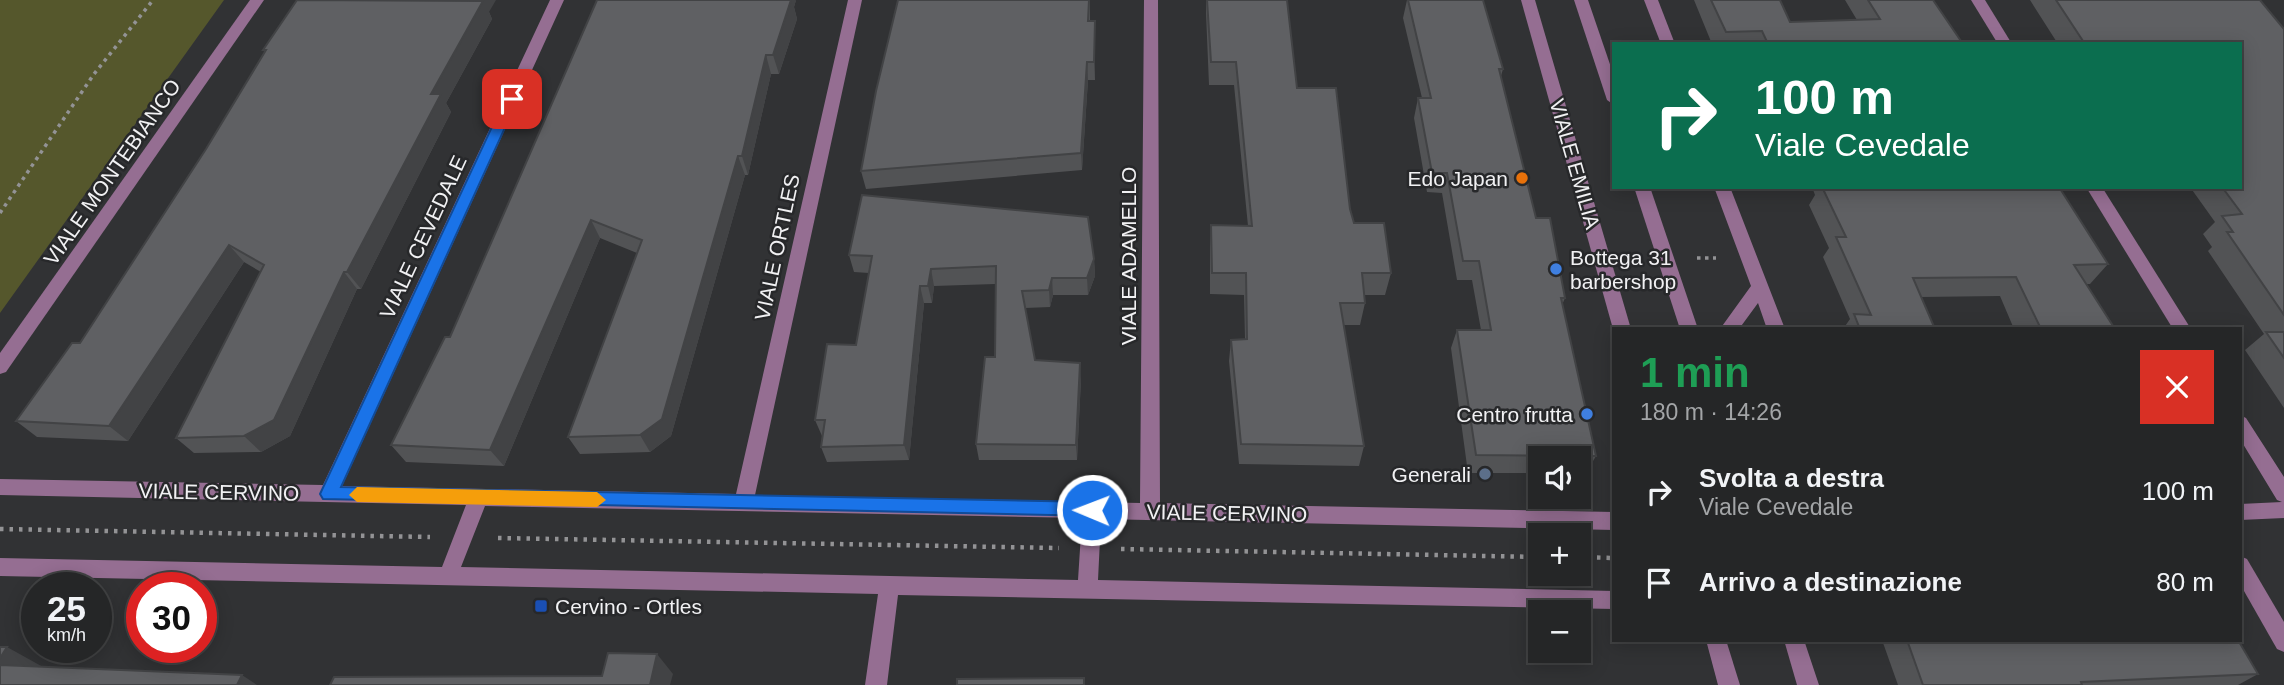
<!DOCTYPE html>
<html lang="it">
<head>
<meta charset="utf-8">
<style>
	body { margin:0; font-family:Arial,sans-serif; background:#2d2e2f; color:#f1f3f6; height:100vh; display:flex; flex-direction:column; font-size:26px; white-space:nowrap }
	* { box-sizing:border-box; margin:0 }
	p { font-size:23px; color:#a3a5a7 }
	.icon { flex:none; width:38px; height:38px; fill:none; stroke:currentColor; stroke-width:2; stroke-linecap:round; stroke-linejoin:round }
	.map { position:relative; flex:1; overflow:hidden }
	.panel { position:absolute; left:1612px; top:327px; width:630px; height:315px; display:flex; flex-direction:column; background:#252627; border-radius:0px; box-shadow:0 4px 18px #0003,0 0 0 2px #424344 }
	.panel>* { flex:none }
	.top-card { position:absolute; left:1612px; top:42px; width:630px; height:147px; border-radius:0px; box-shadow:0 4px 18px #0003,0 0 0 2px #424344; background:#0b6e4f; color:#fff; overflow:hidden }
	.tools { position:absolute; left:1528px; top:446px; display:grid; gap:14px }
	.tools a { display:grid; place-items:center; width:63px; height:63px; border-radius:0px; background:#252627; box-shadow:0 4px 18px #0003,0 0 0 2px #424344; font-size:35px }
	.speed { position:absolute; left:21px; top:572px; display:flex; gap:14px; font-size:35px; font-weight:700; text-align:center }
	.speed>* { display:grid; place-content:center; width:91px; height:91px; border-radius:50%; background:#252627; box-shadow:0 4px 18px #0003,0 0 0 2px #424344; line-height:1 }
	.speed small { font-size:18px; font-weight:400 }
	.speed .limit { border:10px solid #d22; background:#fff; color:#111 }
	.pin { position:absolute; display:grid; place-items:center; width:60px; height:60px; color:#fff; margin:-30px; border-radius:14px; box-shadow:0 4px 10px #0006 }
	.me { position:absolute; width:77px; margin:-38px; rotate:271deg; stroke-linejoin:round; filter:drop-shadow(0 0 5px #0008) }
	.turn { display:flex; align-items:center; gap:24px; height:147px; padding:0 28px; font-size:32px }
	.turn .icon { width:91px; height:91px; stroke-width:2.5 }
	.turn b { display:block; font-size:49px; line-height:60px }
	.round { display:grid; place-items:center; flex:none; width:74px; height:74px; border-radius:0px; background:#2d2e2f }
	.overview { display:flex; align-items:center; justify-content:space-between; height:119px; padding:0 28px }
	h1 { font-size:42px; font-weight:800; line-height:52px; color:#1e9e55 }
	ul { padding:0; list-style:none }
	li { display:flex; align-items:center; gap:21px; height:91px; padding:0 28px }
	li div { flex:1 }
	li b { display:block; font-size:26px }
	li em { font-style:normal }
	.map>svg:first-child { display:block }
	.green { fill:#55572c }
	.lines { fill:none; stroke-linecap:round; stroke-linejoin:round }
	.path-far1 { stroke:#939395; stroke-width:3.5; stroke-dasharray:3.5 4.5; stroke-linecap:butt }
	.path { stroke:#939395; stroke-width:4.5; stroke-dasharray:3.5 6; stroke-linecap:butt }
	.minor { fill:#956e92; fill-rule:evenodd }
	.wall { fill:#525355 }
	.shaded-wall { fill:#424345 }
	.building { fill:#5f6063; stroke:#424345; stroke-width:2 }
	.route { fill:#1a73e8; stroke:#114b97; stroke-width:2 }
	.slow { fill:#f59e0b }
	.food-dot { fill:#e8710a; stroke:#27282a; stroke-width:2.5 }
	.shop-dot { fill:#3f7fe0; stroke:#27282a; stroke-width:2.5 }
	.service-dot { fill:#5c6f8a; stroke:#27282a; stroke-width:2.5 }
	.transit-dot { fill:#1a4fb4; stroke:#27282a; stroke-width:2.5 }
	.labels { text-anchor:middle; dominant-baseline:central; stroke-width:5; stroke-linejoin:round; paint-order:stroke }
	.street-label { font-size:21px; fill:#f1f1f3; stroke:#27282a }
	.poi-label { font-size:21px; fill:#f1f1f3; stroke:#27282a; text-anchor:end }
</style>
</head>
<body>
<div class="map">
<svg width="2284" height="685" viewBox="0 0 2284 685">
	<rect width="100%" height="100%" fill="#313234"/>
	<polygon class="green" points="0,0 224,0 0,313"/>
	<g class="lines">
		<g class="path-far1">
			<polyline points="0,213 94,74 153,0"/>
			<polyline points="1697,258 1716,258"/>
		</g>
		<g class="path">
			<polyline points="0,529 430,537"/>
			<polyline points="498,538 1059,548"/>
			<polyline points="1121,549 1540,557"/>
			<polyline points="1578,557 1614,558"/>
		</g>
		<g class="minor">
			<polygon points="250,0 264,0 6,372 0,374 0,353"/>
			<path d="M550 0H564L342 486 736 494 848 0H862L755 495 1140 503 1144 0H1158L1160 503 1614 512V530L1101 519 1098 580 1614 591V609L898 595 887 685H865L878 594 0 576V558L442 567 466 505 0 495V479L323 485ZM485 506 1082 518 1078 580 461 567Z"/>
			<polygon points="1521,0 1535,0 1631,329 1613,329"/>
			<polygon points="1574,0 1588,0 1614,76 1614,105 1607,100"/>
			<polygon points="1644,0 1658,0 1675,44 1661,44"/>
			<polygon points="1971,0 1985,0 2012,44 1998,44"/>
			<polygon points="1634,187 1650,187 1698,329 1680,329"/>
			<polygon points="1714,187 1730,187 1785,329 1767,329 1758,303 1739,329 1720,329 1751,286"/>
			<polygon points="2086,187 2102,187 2191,329 2173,329"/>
			<polygon points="2240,415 2246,418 2284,477 2284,518 2240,520 2240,504 2282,502 2277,500 2240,439"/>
			<polygon points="2240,556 2247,559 2284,622 2284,652 2277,649 2240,584"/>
			<polygon points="1706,640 1726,640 1740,685 1718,685"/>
			<polygon points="1784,640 1804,640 1819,685 1797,685"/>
		</g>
	</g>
	<g class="wall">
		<polygon points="796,0 794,7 797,19 779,74 771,74 748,175 745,175 671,436 650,452 580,454 568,437 637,253 600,238 504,466 406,462 391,445 450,337"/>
		<polygon points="1090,0 1090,21 1095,21 1095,80 1088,80 1082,170 866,189 861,171"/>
		<polygon points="1206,0 1287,0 1297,88 1350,209 1354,223 1391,273 1385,295 1364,295 1365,303 1360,325 1344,325 1364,446 1359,466 1239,464 1229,361 1231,340 1245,339 1244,295 1210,294 1210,247 1211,225 1248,226 1234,85 1209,85 1206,13"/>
		<polygon points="1407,0 1483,0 1503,69 1501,76 1536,218 1565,298 1562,305 1596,456 1586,473 1578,473 1578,458 1540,458 1540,473 1468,473 1451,348 1457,330 1481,330 1472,280 1457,280 1442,193 1427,192 1414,118 1418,98 1422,98 1403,18"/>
		<polygon points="1694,0 1780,0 1790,22 1857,20 1845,0 1933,0 1963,44 1712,44"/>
		<polygon points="2030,0 2260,0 2284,29 2284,408 2245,350 2264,334 2208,251 2212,247 2203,234 2215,222 2190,187 2240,187 2240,44 2058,44"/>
		<polygon points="489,12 492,19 446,103 451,112 361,289 357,289 290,436 261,452 194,453 176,438 261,272 244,262 128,441 37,437 16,421 80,343 206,149 265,53 263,50"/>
		<polygon points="1812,187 2059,187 2108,264 2090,284 2086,284 2115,329 2014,329 2000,296 1921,297 1935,329 1843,329 1850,319 1823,257 1829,248 1809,205 1815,195"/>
		<polygon points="849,255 1094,259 1095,276 1088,295 1053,295 1050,307 1025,308 1035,360 1081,379 1077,460 979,460 976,444 995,357 995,284 934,286 932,303 924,303 909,460 827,462 821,447 823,436 822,436 815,420 856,345 869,273 854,272"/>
		<polygon points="1882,640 2238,640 2258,674 2238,685 1898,685"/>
	</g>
	<g class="shaded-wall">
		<polygon points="476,0 496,0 489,12 492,19 446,103 451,112 361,289 347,272 431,94"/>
		<polygon points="785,0 796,0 794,7 797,19 779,74 773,55"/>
		<polygon points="1095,21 1095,80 1094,62"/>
		<polygon points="766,55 771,74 748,175 742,156"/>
		<polygon points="1087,62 1088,80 1082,170 1081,153"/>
		<polygon points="738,156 745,175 671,436 650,452 640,435"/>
		<polygon points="591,220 600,238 504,466 490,450"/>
		<polygon points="229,245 244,262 128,441 109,426"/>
		<polygon points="1094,259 1095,276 1088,295 1087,278"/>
		<polygon points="931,269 934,286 932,303 928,286"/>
		<polygon points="344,272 357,289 290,436 261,452 244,436"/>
		<polygon points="1052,278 1053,295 1050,307 1049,290"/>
		<polygon points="920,286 924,303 909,460 904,445"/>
		<polygon points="1080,363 1081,379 1077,460 1076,445"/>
		<polygon points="7,647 43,667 0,667 0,658"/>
		<polygon points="657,654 673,674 670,685 650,685"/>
		<polygon points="242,675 257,685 237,685"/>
	</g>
	<g class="building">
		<polygon points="297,0 483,1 431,94 441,94 347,272 344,272 274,420 244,436 176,438 264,265 229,245 109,426 16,421 72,343 80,343 206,149 266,50 263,50"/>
		<polygon points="597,0 791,0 773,55 766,55 742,156 738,156 662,419 640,435 568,437 642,240 591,220 490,450 391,445 445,337 450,337"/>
		<polygon points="898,0 1089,0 1088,21 1095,21 1094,62 1087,62 1081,153 861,171 876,91"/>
		<polygon points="1207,0 1287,0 1297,88 1336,88 1350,209 1354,223 1384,223 1391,273 1362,273 1365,303 1340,303 1364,446 1241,444 1231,340 1247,339 1246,273 1212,273 1211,225 1252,226 1236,62 1211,62"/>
		<polygon points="1408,0 1483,0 1503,69 1499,69 1536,218 1550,218 1565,298 1561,298 1596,456 1476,455 1457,330 1491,330 1479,261 1463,261 1447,173 1432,173 1418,98 1431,98"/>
		<polygon points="1711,0 1780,0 1790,22 1880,19 1868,0 1933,0 1963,44 1768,44 1762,31 1726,32"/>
		<polygon points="2056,0 2260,0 2284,29 2284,315 2227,232 2233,232 2222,216 2242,214 2222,187 2240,187 2240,44 2085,44"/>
		<polygon points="1822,187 2059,187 2108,264 2074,265 2115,329 2041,329 2016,277 1913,278 1935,329 1860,329 1854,314 1871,315 1836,237 1846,237"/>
		<polygon points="862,195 1088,217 1094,259 1087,278 1052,278 1049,290 1022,291 1035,360 1080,363 1076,445 976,444 985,357 995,357 996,266 931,269 928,286 920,286 904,445 821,447 825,420 815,420 827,344 856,345 872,256 849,255"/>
		<polygon points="2266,332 2284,332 2284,358"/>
		<polygon points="1907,640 2238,640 2258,674 2081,682 2082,685 1923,685"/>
		<polygon points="0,647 7,647 0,658"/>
		<polygon points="608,653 657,654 650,685 330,685 334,677 602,676"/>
		<polygon points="0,665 242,675 237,685 0,685"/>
		<polygon points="1084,678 1084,685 957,685 957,679"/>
	</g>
	<polygon class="route" points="512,94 518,99 341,487 1092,502 1101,510 1098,516 323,499 320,494 505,99"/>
	<polygon class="slow" points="357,487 597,492 606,500 597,507 357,502 349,495"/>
	<circle class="food-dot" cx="1522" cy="178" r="7"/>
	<g class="shop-dot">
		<circle cx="1556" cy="269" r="7"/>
		<circle cx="1587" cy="414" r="7"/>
	</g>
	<circle class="service-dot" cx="1485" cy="474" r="7"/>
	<rect class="transit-dot" x="534" y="599" width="14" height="14" rx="3.5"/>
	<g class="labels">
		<g class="street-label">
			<text transform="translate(1575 164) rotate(74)">VIALE EMILIA</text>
			<text transform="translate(112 172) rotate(-55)">VIALE MONTEBIANCO</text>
			<text transform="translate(423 237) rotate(-65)">VIALE CEVEDALE</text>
			<text transform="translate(777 247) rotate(-78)">VIALE ORTLES</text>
			<text transform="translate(1128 256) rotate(-90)">VIALE ADAMELLO</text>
			<text transform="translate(219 492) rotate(1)">VIALE CERVINO</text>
			<text transform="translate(1227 513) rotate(1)">VIALE CERVINO</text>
		</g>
		<g class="poi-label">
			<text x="1508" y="178">Edo Japan</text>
			<text x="1570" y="257" text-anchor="start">Bottega 31<tspan x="1570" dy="24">barbershop</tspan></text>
			<text x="1573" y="414">Centro frutta</text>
			<text x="1471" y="474">Generali</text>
			<text x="555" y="606" text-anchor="start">Cervino - Ortles</text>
		</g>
	</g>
</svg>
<div class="tools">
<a><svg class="icon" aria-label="sound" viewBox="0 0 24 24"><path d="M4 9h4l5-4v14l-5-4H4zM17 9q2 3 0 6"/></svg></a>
<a>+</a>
<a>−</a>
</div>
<div class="speed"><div>25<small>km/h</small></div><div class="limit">30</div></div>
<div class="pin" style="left:512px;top:99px;background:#d93025"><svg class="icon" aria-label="arrive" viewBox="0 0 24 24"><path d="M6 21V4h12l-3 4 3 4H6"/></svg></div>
<svg class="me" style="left:1092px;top:510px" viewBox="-20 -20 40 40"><circle r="17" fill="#1a73e8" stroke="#fff" stroke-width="3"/><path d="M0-11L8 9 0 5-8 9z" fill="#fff"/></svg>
<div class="top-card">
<div class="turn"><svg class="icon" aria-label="right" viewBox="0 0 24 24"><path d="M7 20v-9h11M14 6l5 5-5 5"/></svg><div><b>100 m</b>Viale Cevedale</div></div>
</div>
<section class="panel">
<div class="overview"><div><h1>1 min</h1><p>180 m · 14:26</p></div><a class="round" style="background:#d93025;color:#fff"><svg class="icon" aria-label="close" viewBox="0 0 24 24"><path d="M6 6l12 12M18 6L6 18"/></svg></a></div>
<ul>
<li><svg class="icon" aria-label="right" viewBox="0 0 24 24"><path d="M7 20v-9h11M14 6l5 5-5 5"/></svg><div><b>Svolta a destra</b><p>Viale Cevedale</p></div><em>100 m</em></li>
<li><svg class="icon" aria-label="arrive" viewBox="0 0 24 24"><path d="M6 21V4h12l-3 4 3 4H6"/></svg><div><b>Arrivo a destinazione</b></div><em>80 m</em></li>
</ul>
</section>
</div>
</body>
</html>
